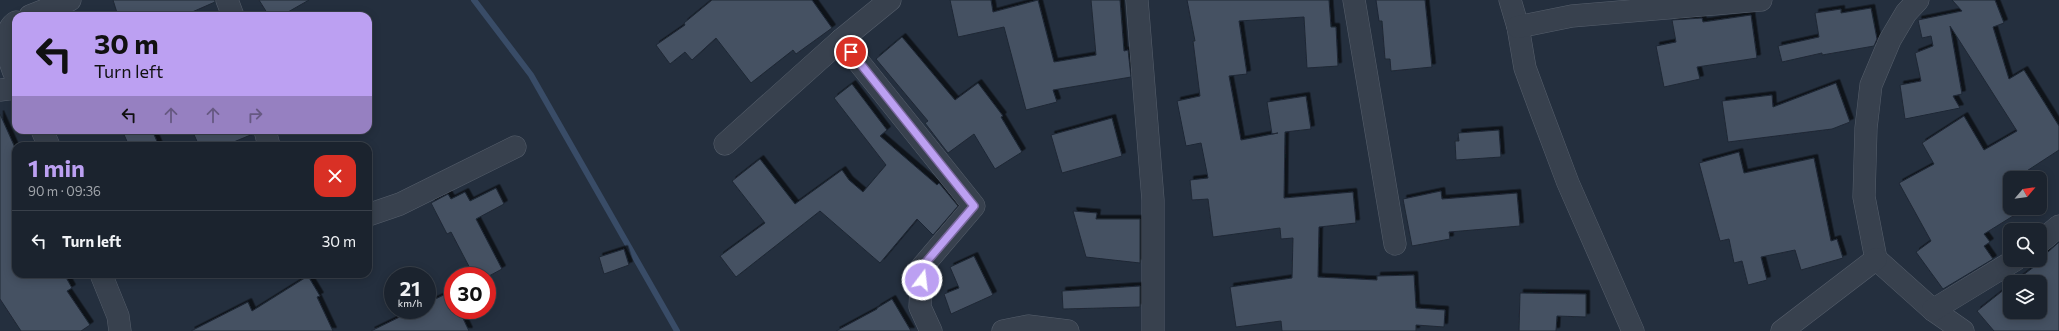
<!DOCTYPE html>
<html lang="en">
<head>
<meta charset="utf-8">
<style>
	body { margin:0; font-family:Commissioner,sans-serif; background:#242b36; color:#f1f3f6; height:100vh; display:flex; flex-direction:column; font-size:15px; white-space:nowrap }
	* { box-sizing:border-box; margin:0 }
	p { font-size:13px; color:#a0a4aa }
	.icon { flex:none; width:22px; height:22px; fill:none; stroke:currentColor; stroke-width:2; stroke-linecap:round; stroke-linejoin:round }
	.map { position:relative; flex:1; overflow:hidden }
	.side { position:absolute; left:12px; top:142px; width:360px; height:136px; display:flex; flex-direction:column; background:#1b232e; border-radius:12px; box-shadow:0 2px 10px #0003,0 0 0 1px #39404a }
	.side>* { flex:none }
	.hud { position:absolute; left:12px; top:12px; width:360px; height:122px; border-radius:12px; box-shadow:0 2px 10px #0003,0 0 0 1px #39404a; background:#bca0f2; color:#111; overflow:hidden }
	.needle { width:26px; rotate:61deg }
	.buttons { position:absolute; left:2003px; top:171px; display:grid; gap:8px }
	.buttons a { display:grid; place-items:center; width:44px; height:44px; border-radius:8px; background:#1b232e; box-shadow:0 2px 10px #0003,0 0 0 1px #39404a; font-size:20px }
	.speed { position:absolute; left:384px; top:267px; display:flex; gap:8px; font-size:20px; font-weight:700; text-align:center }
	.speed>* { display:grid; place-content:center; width:52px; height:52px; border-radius:50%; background:#1b232e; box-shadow:0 2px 10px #0003,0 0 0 1px #39404a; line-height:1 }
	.speed small { font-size:10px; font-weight:400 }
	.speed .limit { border:6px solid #d22; background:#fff; color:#111 }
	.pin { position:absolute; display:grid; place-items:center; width:34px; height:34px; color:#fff; margin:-17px; border:2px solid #fff; border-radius:50%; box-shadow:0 1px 4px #0007 }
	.me { position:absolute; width:44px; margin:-22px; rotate:15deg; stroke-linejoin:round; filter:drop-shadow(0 0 3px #0008) }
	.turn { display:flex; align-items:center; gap:14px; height:84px; padding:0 16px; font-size:18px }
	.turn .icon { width:52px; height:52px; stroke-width:2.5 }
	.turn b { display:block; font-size:28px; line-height:34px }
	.lanes { display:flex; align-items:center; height:38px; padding:0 16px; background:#0003; justify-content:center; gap:20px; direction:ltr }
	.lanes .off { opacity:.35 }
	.round { display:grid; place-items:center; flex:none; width:42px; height:42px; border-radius:12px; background:#242b36 }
	.head { display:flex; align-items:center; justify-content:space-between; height:68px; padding:0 16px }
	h1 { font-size:24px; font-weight:700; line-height:30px; color:#bca0f2 }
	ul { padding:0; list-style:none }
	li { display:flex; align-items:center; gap:12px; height:60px; padding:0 16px; border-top:1px solid #39404a }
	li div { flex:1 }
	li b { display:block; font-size:15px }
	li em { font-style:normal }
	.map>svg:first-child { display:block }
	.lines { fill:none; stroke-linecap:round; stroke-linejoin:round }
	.stream { stroke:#394c67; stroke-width:6 }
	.building { fill:#455162; stroke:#1f2835; filter:url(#shadow) }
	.minor-casing { stroke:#565f6c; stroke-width:23 }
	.minor { stroke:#38414e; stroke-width:22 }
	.route-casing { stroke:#7a689d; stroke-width:10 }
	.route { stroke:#bca0f2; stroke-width:7 }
</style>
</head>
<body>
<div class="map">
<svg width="2059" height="331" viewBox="0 0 2059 331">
	<defs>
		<filter id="shadow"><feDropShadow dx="3.5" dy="-3.5" stdDeviation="0" flood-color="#0009"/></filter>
	</defs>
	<rect width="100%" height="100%" fill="#242f3e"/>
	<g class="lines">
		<polyline class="stream" points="474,0 531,75 677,331"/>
	</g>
	<g class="building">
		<polygon points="113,0 215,0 215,2 183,16 118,16"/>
		<polygon points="259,0 309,0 281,16 269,16"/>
		<polygon points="712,0 812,0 832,28 796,54 793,50 751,83 716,38 692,60 685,52 670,64 656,45 685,25 684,23"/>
		<polygon points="950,0 991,0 993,12 1038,0 1054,62 1096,55 1091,0 1120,0 1124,51 1128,50 1131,77 1053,90 1057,102 1026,110 1004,27 958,37"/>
		<polygon points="1187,0 1329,0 1331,27 1336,27 1338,66 1307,68 1304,17 1239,21 1247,74 1229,76 1241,140 1278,133 1272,134 1267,102 1306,96 1311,129 1285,132 1284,198 1353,192 1356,223 1319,227 1318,277 1377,280 1377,276 1414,275 1416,308 1445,310 1444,327 1416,325 1416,331 1282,331 1281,321 1236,327 1230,287 1292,278 1293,238 1281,239 1280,228 1213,237 1208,199 1192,200 1190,180 1208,178 1201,143 1186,146 1177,101 1200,96 1193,41 1195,41"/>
		<polygon points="1376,0 1425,0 1432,67 1391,71 1390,59 1385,59 1382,21 1379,21"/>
		<polygon points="1952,0 1995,0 2004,23 1993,27 2009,79 2024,70 2059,126 2059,150 2016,178 2010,178 2010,208 2026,208 1984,234 1990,242 1984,246 1993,259 1943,289 1916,252 1931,241 1899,183 1934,164 1922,143 1964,116 1984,150 2017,131 1950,26 1962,94 1953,96 1960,108 1905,119 1900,85 1921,81 1915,53 1933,46 1931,36 1922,38 1918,20 1962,11"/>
		<polygon points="1871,8 1877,39 1874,46 1822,55 1822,53 1782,62 1778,46 1819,37 1815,13 1841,9 1841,13"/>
		<polygon points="1751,15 1757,58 1697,67 1700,79 1664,87 1656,46 1676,42 1672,20 1702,18 1703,22"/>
		<polygon points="902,37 955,100 978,83 1003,116 1001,117 1022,152 995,169 974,134 948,153 925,123 928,121 876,59"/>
		<polygon points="1836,83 1850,122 1832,129 1728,142 1722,101 1772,95 1773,107"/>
		<polygon points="852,84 887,130 880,136 937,185 939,183 958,206 933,235 917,219 880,263 820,211 736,277 720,256 765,223 732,181 760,159 795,204 842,170 849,180 863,192 886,165 834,98"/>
		<polygon points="0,114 16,150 16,274 64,274 72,288 67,291 90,325 81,331 21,331 0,299"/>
		<polygon points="1112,118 1122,156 1062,173 1051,135"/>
		<polygon points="122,130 152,130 159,146 129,146"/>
		<polygon points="192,130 253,130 253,134 224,146 199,146"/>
		<polygon points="1499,130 1501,157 1456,160 1455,141 1459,141 1458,133"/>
		<polygon points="1739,152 1744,173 1814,158 1831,241 1837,239 1843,258 1801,270 1795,250 1761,257 1767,280 1748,285 1742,261 1734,263 1729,239 1720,241 1699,163"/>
		<polygon points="496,188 504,204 476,219 502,269 489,276 474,276 451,232 447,234 431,203 448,194 451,199 465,192 470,201"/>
		<polygon points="1441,191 1442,199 1517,193 1520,226 1449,232 1450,239 1412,246 1403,199"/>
		<polygon points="1073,211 1097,213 1096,219 1140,219 1140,263 1086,257"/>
		<polygon points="2059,242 2059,331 1994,331 1977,311 2010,285 2010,312 2040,312 2040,282 2014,282 2039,263 2036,260 2040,260 2040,254 2048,252"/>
		<polygon points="624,249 629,265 604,274 599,257"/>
		<polygon points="974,256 993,295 951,314 944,294 959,288 950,267"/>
		<polygon points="308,276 320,296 317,297 333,331 191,331 248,302 252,311"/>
		<polygon points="1140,286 1140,307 1063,309 1062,291"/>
		<polygon points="450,292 453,299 453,310 459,310 469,331 371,331 414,310 427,310 427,303"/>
		<polygon points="1520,293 1586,294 1586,317 1557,316 1556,331 1519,331"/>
		<polygon points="892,299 911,331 836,331 877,309 877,308"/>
	</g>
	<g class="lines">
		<g class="minor-casing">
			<g id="minor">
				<polyline points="227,0 233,16"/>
				<polyline points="1137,0 1153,200 1153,331"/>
				<polyline points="1354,0 1395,244"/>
				<polyline points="1510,0 1518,27 1525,68 1539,106 1568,183 1633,331"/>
				<polyline points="1918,0 1906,13 1890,40 1871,85 1866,128 1864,197 1876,259 1933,310 1963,331"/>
				<polyline points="30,16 70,0"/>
				<path d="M16 22C1 31 9 63 16 77"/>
				<polyline points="1518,27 1572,16 1761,0"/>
				<polyline points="841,40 974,206 922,267 920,307 931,331"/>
				<polyline points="0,90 16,88"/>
				<polyline points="42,130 49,146"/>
				<polyline points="265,130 269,146"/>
				<polyline points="725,144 841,40 890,0"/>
				<polyline points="368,215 400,204 515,147"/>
				<polyline points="2040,242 2059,226"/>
				<polyline points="101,274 118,316 120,331"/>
				<polyline points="1933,310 2015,260"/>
				<polyline points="1003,331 1028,326 1068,331"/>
				<polyline points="1782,331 1876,259"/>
			</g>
		</g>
		<use href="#minor" class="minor"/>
	</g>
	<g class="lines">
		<g class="route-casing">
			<polyline id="route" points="851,52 974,206 922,267 922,280"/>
		</g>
		<use href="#route" class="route"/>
	</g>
</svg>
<div class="buttons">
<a><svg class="needle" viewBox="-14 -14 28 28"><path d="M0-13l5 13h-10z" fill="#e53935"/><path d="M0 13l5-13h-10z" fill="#a0a4aa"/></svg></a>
<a><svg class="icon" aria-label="search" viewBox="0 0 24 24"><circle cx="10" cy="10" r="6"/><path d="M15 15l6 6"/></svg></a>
<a><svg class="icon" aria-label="layers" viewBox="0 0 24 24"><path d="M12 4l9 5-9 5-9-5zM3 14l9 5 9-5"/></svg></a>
</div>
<div class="speed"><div>21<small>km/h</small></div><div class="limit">30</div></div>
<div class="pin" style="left:851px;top:52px;background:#d93025"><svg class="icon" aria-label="arrive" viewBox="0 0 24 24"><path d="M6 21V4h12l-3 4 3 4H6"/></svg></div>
<svg class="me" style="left:922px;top:280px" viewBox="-20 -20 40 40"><circle r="17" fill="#bca0f2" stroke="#fff" stroke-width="3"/><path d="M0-11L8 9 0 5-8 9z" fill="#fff"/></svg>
<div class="hud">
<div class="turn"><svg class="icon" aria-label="left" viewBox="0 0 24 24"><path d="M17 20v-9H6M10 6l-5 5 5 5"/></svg><div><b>30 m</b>Turn left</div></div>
<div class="lanes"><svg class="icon" aria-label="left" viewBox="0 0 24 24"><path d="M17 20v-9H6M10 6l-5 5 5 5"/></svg><svg class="icon off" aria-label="ahead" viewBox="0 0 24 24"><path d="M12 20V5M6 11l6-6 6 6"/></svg><svg class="icon off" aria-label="ahead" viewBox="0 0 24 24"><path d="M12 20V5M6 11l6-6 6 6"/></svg><svg class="icon off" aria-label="right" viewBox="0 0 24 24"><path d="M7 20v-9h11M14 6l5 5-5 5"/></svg></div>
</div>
<section class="side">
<div class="head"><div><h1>1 min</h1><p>90 m · 09:36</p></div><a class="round" style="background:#d93025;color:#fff"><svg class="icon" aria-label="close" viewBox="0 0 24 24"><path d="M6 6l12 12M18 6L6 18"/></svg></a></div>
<ul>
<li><svg class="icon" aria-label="left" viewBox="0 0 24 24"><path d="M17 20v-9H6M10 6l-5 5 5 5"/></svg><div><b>Turn left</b></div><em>30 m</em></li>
</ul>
</section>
</div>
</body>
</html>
